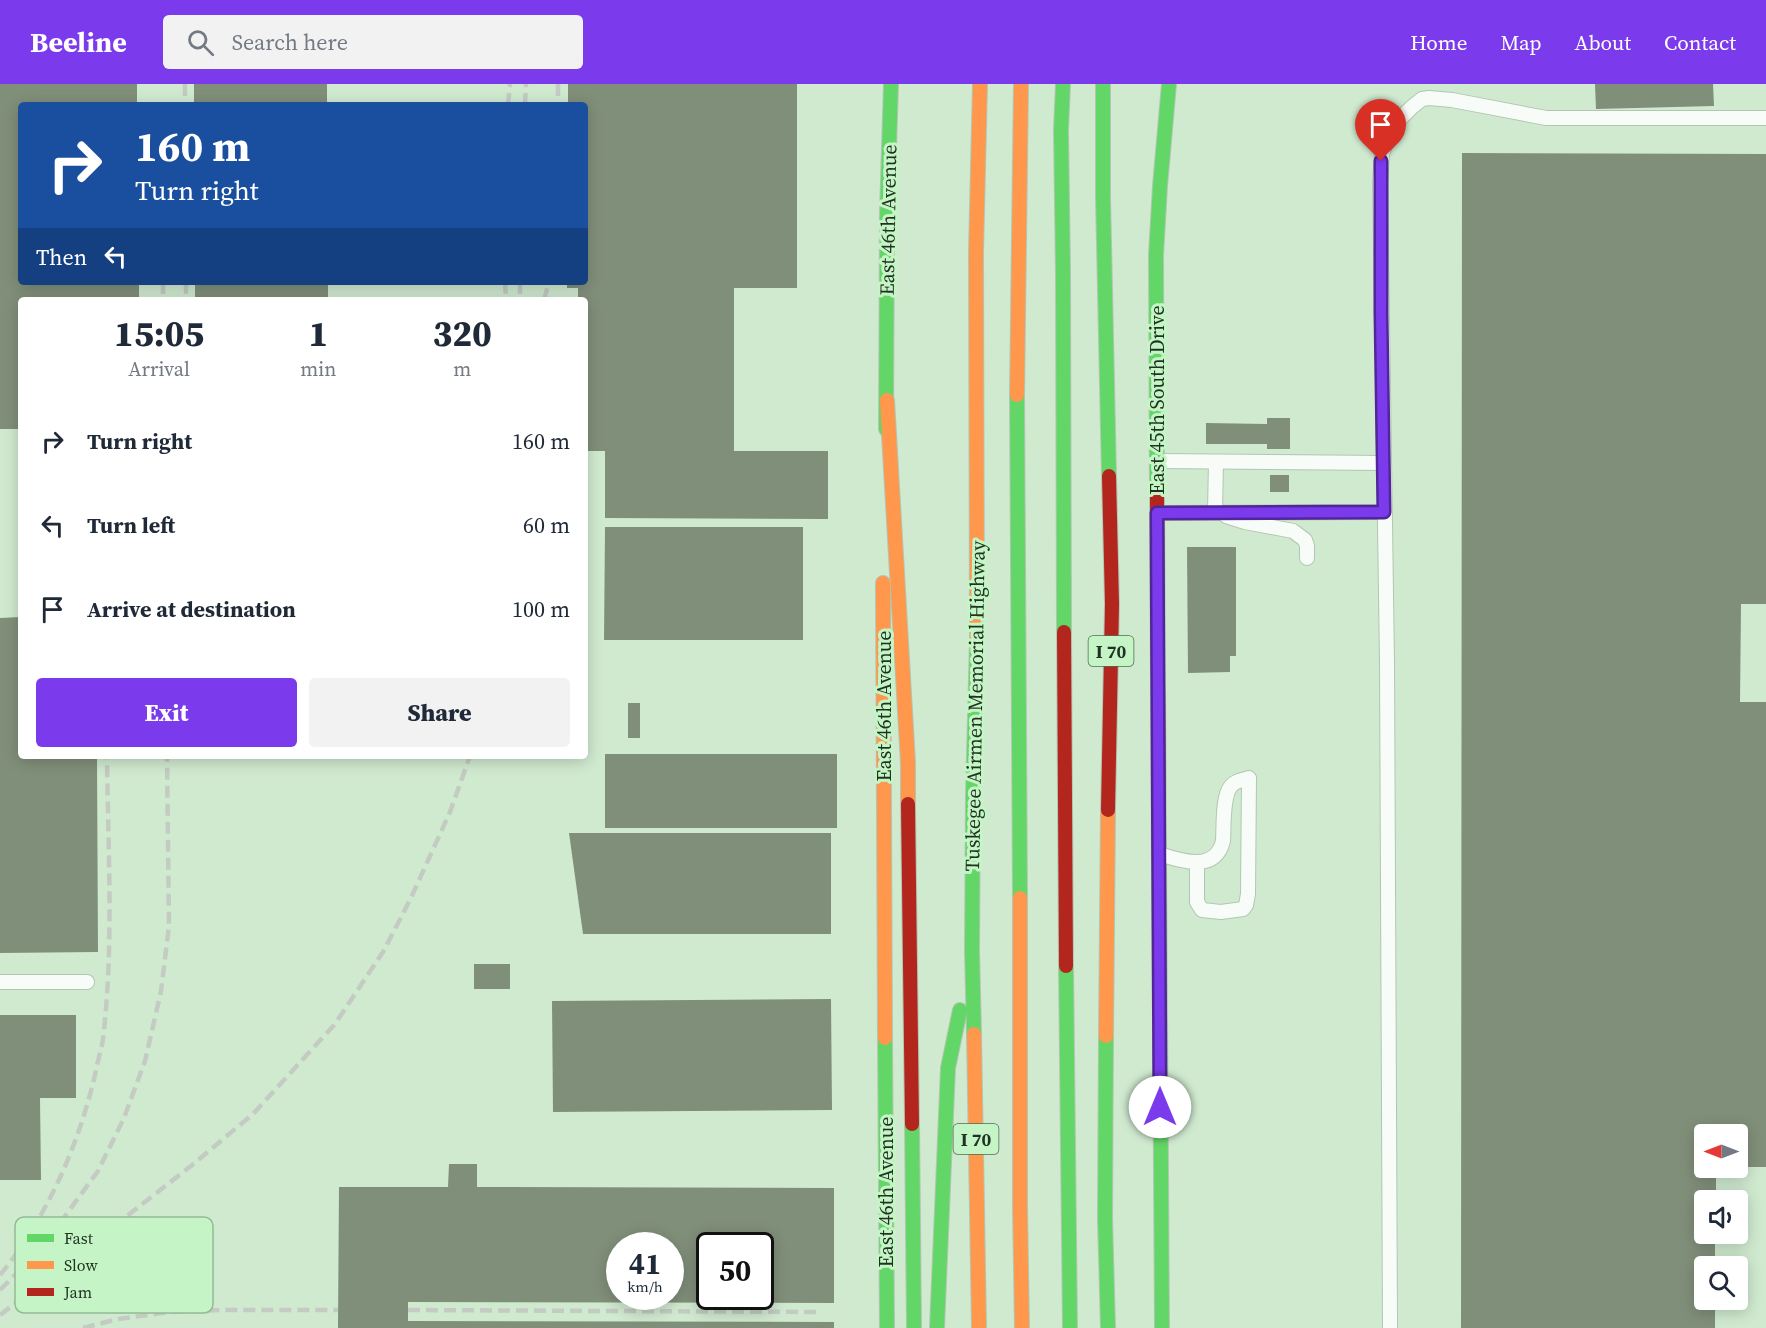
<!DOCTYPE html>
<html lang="en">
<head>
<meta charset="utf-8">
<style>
	body { margin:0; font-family:"Source Serif 4",serif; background:#f2f2f3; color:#1f2937; height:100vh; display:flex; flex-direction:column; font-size:22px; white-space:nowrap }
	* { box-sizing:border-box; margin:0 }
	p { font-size:20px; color:#747a83 }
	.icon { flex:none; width:33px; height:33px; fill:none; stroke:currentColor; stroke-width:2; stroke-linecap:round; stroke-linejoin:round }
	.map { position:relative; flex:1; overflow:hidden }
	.drawer { position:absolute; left:18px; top:213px; width:570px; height:462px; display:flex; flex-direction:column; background:#fff; border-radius:6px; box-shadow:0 3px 15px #0003 }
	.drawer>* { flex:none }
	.banner { position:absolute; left:18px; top:18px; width:570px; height:183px; border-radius:6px; box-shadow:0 3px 15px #0003; background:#1a4fa0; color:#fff; overflow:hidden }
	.needle { width:39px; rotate:270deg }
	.tools { position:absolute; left:1694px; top:1040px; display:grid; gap:12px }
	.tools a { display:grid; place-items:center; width:54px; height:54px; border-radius:6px; background:#fff; box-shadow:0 3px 15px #0003; font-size:30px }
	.speed { position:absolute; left:606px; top:1148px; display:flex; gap:12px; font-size:30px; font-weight:700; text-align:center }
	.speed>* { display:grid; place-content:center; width:78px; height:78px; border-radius:50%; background:#fff; box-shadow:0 3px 15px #0003; line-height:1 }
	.speed small { font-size:15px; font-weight:400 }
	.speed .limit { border:3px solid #111; border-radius:9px; background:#fff; color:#111 }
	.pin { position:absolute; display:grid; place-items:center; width:51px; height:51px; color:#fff; margin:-62px -26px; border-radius:50% 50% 50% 0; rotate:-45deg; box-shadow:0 0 6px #0007 }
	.pin .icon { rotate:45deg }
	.me { position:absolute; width:66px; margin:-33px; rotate:0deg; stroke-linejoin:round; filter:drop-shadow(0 0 4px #0008) }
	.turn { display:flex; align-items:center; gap:21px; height:126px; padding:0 18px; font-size:27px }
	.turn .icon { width:78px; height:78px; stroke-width:2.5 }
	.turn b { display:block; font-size:42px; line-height:51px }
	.then { display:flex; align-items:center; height:57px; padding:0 18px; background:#0003; gap:12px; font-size:22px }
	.eta { display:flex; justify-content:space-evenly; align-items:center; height:102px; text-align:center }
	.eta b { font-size:36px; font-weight:800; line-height:42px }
	.button { display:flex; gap:12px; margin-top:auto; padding:12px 18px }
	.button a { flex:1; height:69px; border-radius:6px; background:#7c3aed; color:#fff; font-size:24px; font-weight:800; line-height:69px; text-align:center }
	.button a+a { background:#f2f2f3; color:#1f2937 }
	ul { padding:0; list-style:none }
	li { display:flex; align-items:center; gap:18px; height:84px; padding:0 18px }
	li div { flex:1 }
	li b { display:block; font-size:22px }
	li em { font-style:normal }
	header { display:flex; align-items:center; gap:36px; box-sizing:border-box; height:84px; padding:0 30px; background:#7c3aed; color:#fff }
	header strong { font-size:28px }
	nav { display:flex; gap:33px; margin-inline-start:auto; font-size:21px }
	.search { width:420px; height:54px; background:#f2f2f3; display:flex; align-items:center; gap:15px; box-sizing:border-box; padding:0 21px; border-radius:6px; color:#747a83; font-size:22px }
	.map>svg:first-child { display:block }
	.building { fill:#808f7a; fill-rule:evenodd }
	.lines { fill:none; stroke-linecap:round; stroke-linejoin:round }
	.lane-casing { stroke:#b2c6b2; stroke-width:16 }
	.fast-casing { stroke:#b2c6b2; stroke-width:16 }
	.slow-casing { stroke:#b2c6b2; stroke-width:16 }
	.jam-casing { stroke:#b2c6b2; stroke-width:16 }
	.lane { stroke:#f8fcf8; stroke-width:14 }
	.fast { stroke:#63d668; stroke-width:14 }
	.slow { stroke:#ff974d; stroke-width:14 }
	.jam { stroke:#b3261e; stroke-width:14 }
	.rail { stroke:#c3cbc3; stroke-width:4.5; stroke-dasharray:12 6; stroke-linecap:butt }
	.route-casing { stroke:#51269a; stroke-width:15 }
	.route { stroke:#7c3aed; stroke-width:10 }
	.labels { text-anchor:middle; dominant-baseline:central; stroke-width:6; stroke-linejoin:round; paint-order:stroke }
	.shield { fill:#c5f5c6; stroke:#516c52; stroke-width:1.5 }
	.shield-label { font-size:18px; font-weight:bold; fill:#1f3220 }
	.street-label { font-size:20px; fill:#1f3220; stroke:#c5f5c6 }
	.key { fill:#c5f5c6; stroke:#93ba94; stroke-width:1.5 }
	.key-label { font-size:16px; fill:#1f3220 }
</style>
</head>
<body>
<header>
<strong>Beeline</strong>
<div class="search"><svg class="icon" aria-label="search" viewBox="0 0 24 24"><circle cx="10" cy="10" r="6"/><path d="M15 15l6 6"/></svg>Search here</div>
<nav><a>Home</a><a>Map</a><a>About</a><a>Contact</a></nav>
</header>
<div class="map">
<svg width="1766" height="1244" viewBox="0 0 1766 1244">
	<rect width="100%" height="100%" fill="#d0ead0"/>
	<g class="building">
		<polygon points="0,0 137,0 137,21 21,21 21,198 139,198 139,216 21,216 21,345 0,345"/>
		<rect x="194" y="0" width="133" height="21"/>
		<polygon points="568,0 797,0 797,204 734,204 734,367 828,367 828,435 605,434 605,367 585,367 585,216 578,216 578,204 567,204 567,198 585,198 585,21 568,21"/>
		<polygon points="1595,0 1713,0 1714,22 1596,25"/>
		<polygon points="1462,69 1766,70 1766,520 1741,520 1740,618 1766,618 1766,1083 1737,1083 1737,1050 1704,1050 1704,1083 1716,1083 1716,1116 1704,1116 1704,1149 1715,1149 1715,1182 1704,1182 1704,1215 1715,1215 1715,1244 1461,1244"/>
		<rect x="195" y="198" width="133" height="18"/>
		<polygon points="1267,334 1290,334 1290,365 1267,365 1267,360 1206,360 1206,339 1267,340"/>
		<rect x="1270" y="391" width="19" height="17"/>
		<polygon points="605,443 803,443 803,556 604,556"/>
		<polygon points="1187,463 1236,463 1236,572 1230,572 1230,588 1188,589"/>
		<polygon points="21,533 21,672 97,672 98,868 0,869 0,534"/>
		<rect x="628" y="619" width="12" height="35"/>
		<rect x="605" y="670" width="232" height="74"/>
		<polygon points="569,749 831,749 831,850 583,850"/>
		<rect x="474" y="880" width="36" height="25"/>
		<polygon points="831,915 832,1026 553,1028 552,917"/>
		<polygon points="0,931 76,931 76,1014 40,1014 41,1096 0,1096"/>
		<path d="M449 1080H477V1103L834 1104V1219L408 1218V1237L834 1238V1244H338L339 1103H448ZM620 1161H670V1212H620ZM710 1161H760V1212H710Z"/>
	</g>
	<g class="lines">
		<g class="lane-casing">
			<g id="lane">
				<polyline points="1157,377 1384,379"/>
				<polyline points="1215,428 1216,378"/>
				<polyline points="1157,429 1384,428"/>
				<polyline points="1226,432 1245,438 1293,447 1305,456 1307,462 1307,474"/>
				<path d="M1159 770C1181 777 1215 789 1223 757 1224 743 1222 713 1231 702 1235 697 1242 696 1249 694L1248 810 1246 821 1243 825 1221 828 1202 826 1197 818V779"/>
				<polyline points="0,898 87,898"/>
				<polyline points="1390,1244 1387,578 1380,98 1382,70 1387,56 1396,39 1412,23 1422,15 1429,14 1452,16 1546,34 1766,34"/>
			</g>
		</g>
		<g class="fast-casing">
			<g id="fast">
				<polyline points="1063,0 1061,46 1063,189 1064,548"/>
				<polyline points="1103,0 1103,113 1109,392"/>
				<polyline points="1017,311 1020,814"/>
				<polyline points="886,345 887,129 891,0"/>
				<polyline points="1157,413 1156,171 1160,102 1169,0"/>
				<polyline points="1159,776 1162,1244"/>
				<polyline points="1066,882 1070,1244"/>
				<polyline points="974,950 972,866 973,710 977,556"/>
				<polyline points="1106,952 1105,1134 1108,1244"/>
				<polyline points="885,954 887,1244"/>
				<polyline points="912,1040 914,1244"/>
				<polyline points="937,1244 948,984 960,926"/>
			</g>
		</g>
		<g class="slow-casing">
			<g id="slow">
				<polyline points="1017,311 1021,0"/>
				<polyline points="887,316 908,679 908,720"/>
				<polyline points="883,499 885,954"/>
				<polyline points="977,556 976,168 980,0"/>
				<polyline points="1020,814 1020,1123 1022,1244"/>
				<polyline points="974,950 979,1244"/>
				<polyline points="1106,952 1108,726"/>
			</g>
		</g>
		<g class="jam-casing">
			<g id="jam">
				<polyline points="1157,413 1159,776"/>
				<polyline points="1064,548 1066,882"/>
				<polyline points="908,720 912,1040"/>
				<polyline points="1108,726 1112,520 1109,392"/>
			</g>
		</g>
		<use href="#lane" class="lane"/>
		<use href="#fast" class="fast"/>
		<use href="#slow" class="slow"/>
		<use href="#jam" class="jam"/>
		<g class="rail">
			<polyline points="185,0 185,21"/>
			<polyline points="558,0 558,21"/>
			<polyline points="508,21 510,0"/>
			<polyline points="525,21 526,0"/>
			<polyline points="163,198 163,216"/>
			<polyline points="186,198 186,216"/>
			<polyline points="505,198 506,216"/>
			<polyline points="520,198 520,216"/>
			<polyline points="544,216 549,198"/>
			<path d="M0 1191C47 1133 78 1063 95 991 97 979 101 967 103 955 114 861 108 766 107 672"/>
			<polyline points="0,1206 41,1165 98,1087 124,1034 145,977 161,907 169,842 167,672"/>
			<polyline points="408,1226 818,1228"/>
			<polyline points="0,1231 191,1082 253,1030 335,940 383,868 410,816 450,728 470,672"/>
			<polyline points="83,1244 118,1235 170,1228 221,1226 338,1226"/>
		</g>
	</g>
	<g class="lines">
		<g class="route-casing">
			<polyline id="route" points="1160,1023 1157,429 1384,428 1381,229 1381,77"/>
		</g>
		<use href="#route" class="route"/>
	</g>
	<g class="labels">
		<g class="shield">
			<rect x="1088.5" y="552" width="45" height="30" rx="4.5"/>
			<rect x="953.5" y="1040" width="45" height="30" rx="4.5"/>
		</g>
		<g class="shield-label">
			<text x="1111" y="567">I 70</text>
			<text x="976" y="1055">I 70</text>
		</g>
		<g class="street-label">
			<text transform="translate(888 136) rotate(-89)">East 46th Avenue</text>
			<text transform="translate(1157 316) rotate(-90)">East 45th South Drive</text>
			<text transform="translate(884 622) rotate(-90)">East 46th Avenue</text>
			<text transform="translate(975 622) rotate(-89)">Tuskegee Airmen Memorial Highway</text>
			<text transform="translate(886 1108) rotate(-90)">East 46th Avenue</text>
		</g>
	</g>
	<rect x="15" y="1133" width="198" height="96" rx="9" class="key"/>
	<rect x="27" y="1150" width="27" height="8" fill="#63d668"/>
	<rect x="27" y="1177" width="27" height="8" fill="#ff974d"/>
	<rect x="27" y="1204" width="27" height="8" fill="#b3261e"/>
	<g class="key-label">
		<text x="64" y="1160">Fast</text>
		<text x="64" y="1187">Slow</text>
		<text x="64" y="1214">Jam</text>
	</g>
</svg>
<div class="tools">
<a><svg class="needle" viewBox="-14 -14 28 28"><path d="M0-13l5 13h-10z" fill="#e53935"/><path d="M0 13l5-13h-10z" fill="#747a83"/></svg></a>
<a><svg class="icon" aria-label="sound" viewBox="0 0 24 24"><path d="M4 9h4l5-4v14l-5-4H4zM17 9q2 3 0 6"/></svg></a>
<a><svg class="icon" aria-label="search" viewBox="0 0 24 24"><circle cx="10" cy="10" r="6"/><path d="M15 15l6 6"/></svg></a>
</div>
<div class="speed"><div>41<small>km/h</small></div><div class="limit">50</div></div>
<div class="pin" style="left:1381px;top:77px;background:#d93025"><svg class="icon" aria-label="arrive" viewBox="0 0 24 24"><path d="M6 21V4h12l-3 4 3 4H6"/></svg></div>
<svg class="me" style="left:1160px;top:1023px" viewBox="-20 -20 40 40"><circle r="19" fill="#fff"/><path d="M0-13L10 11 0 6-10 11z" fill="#7c3aed"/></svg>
<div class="banner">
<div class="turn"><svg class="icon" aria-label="right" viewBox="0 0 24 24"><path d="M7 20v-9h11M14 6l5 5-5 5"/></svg><div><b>160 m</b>Turn right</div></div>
<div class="then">Then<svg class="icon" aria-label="left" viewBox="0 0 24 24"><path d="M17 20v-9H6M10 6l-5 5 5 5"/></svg></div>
</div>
<section class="drawer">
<div class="eta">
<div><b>15:05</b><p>Arrival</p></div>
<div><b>1</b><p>min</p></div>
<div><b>320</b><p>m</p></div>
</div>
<ul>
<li><svg class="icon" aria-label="right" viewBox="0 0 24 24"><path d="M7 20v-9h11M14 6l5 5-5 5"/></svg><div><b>Turn right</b></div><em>160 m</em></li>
<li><svg class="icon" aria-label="left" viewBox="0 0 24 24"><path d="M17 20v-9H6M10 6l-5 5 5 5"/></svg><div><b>Turn left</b></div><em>60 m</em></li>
<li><svg class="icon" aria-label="arrive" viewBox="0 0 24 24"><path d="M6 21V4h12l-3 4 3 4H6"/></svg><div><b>Arrive at destination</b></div><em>100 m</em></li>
</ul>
<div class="button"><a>Exit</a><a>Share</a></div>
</section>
</div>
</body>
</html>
